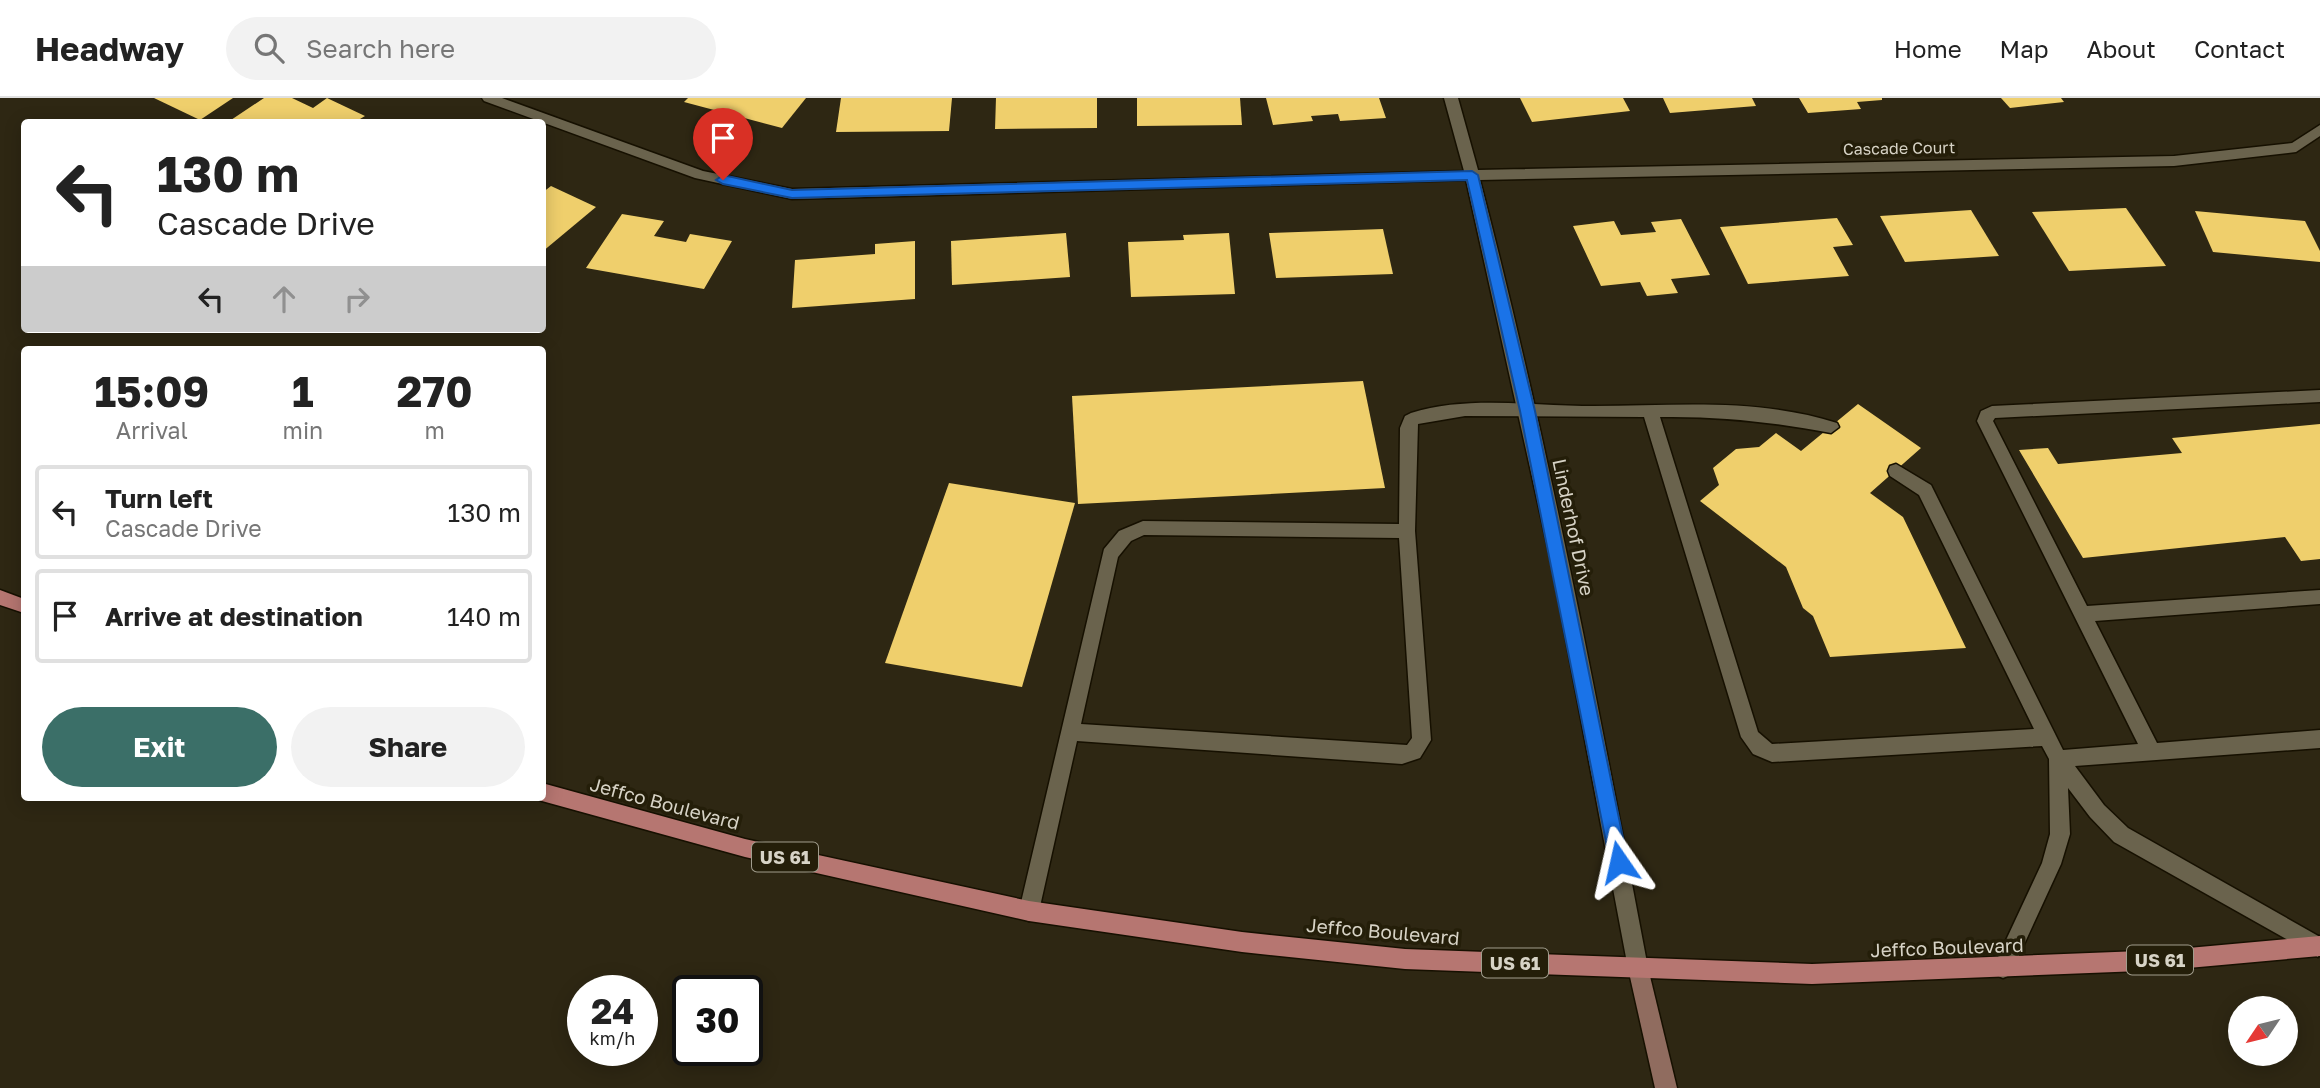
<!DOCTYPE html>
<html lang="en">
<head>
<meta charset="utf-8">
<style>
	body { margin:0; font-family:"Golos Text",sans-serif; background:#f2f2f2; color:#222; height:100vh; display:flex; flex-direction:column; font-size:26px; white-space:nowrap }
	* { box-sizing:border-box; margin:0 }
	p { font-size:23px; color:#767676 }
	.icon { flex:none; width:38px; height:38px; fill:none; stroke:currentColor; stroke-width:2; stroke-linecap:round; stroke-linejoin:round }
	.map { position:relative; flex:1; overflow:hidden }
	.side { position:absolute; left:21px; top:248px; width:525px; height:455px; display:flex; flex-direction:column; background:#fff; border-radius:7px; box-shadow:0 4px 18px #0003 }
	.side>* { flex:none }
	.guide { position:absolute; left:21px; top:21px; width:525px; height:214px; border-radius:7px; box-shadow:0 4px 18px #0003; background:#fff; color:#222; overflow:hidden }
	.needle { width:46px; rotate:235deg }
	.controls { position:absolute; left:2228px; top:898px; display:grid; gap:14px }
	.controls a { display:grid; place-items:center; width:70px; height:70px; border-radius:50%; background:#fff; box-shadow:0 4px 18px #0003; font-size:35px }
	.speed { position:absolute; left:567px; top:877px; display:flex; gap:14px; font-size:35px; font-weight:700; text-align:center }
	.speed>* { display:grid; place-content:center; width:91px; height:91px; border-radius:50%; background:#fff; box-shadow:0 4px 18px #0003; line-height:1 }
	.speed small { font-size:18px; font-weight:400 }
	.speed .limit { border:4px solid #111; border-radius:10px; background:#fff; color:#111 }
	.pin { position:absolute; display:grid; place-items:center; width:60px; height:60px; color:#fff; margin:-72px -30px; border-radius:50% 50% 50% 0; rotate:-45deg; box-shadow:0 0 7px #0007 }
	.pin .icon { rotate:45deg }
	.me { position:absolute; width:77px; margin:-38px; rotate:349deg; stroke-linejoin:round; filter:drop-shadow(0 0 5px #0008) }
	.turn { display:flex; align-items:center; gap:24px; height:147px; padding:0 21px; font-size:32px }
	.turn .icon { width:91px; height:91px; stroke-width:2.5 }
	.turn b { display:block; font-size:49px; line-height:60px }
	.lanes { display:flex; align-items:center; height:66px; padding:0 21px; background:#0003; justify-content:center; gap:35px; direction:ltr }
	.lanes .off { opacity:.35 }
	.eta { display:flex; justify-content:space-evenly; align-items:center; height:119px; text-align:center }
	.eta b { font-size:42px; font-weight:700; line-height:49px }
	.cta { display:flex; gap:14px; margin-top:auto; padding:14px 21px }
	.cta a { flex:1; height:80px; border-radius:42px; background:#3b6f68; color:#fff; font-size:28px; font-weight:700; line-height:80px; text-align:center }
	.cta a+a { background:#f2f2f2; color:#222 }
	ul { padding:0; list-style:none }
	li { display:flex; align-items:center; gap:21px; height:94px; margin:0 14px 10px; padding:0 7px; border:4px solid #e0e0e0; border-radius:7px }
	li div { flex:1 }
	li b { display:block; font-size:26px }
	li em { font-style:normal }
	header { display:flex; align-items:center; gap:42px; box-sizing:border-box; height:98px; padding:0 35px; background:#fff; border-bottom:2px solid #e0e0e0 }
	header strong { font-size:33px }
	nav { display:flex; gap:38px; margin-inline-start:auto; font-size:24px }
	.search { width:490px; height:63px; background:#f2f2f2; display:flex; align-items:center; gap:18px; box-sizing:border-box; padding:0 24px; border-radius:38px; color:#767676; font-size:26px }
	.map>svg:first-child { display:block }
	.building { fill:#efcf6c }
	.lines { fill:none; stroke-linecap:round; stroke-linejoin:round }
	.lane-casing { stroke:#161000; stroke-width:3 }
	.street-casing { stroke:#161000; stroke-width:3 }
	.secondary-casing { stroke:#161000; stroke-width:3 }
	.primary-casing { stroke:#161000; stroke-width:3 }
	.lane { fill:#6a634d; fill-rule:evenodd }
	.street { fill:#6a634d; fill-rule:evenodd }
	.secondary { fill:#906c5f; fill-rule:evenodd }
	.primary { fill:#b67671; fill-rule:evenodd }
	.route { fill:#1a73e8; stroke:#114b97; stroke-width:2 }
	.labels { text-anchor:middle; dominant-baseline:central; stroke-width:7; stroke-linejoin:round; paint-order:stroke }
	.far-street-label { font-size:16px; fill:#d7d3c6; stroke:#241e09 }
	.shield { fill:#241e09; stroke:#a19d8d; stroke-width:2 }
	.shield-label { font-size:18px; font-weight:bold; fill:#d7d3c6 }
	.street-label { font-size:19px; fill:#d7d3c6; stroke:#241e09 }
</style>
</head>
<body>
<header>
<strong>Headway</strong>
<div class="search"><svg class="icon" aria-label="search" viewBox="0 0 24 24"><circle cx="10" cy="10" r="6"/><path d="M15 15l6 6"/></svg>Search here</div>
<nav><a>Home</a><a>Map</a><a>About</a><a>Contact</a></nav>
</header>
<div class="map">
<svg width="2320" height="990" viewBox="0 0 2320 990">
	<rect width="100%" height="100%" fill="#2e2713"/>
	<g class="building">
		<polygon points="154,0 233,0 200,22"/>
		<polygon points="264,0 292,0 313,10 327,0 365,18 355,24 228,24"/>
		<polygon points="688,0 806,0 782,30 684,4"/>
		<polygon points="841,0 952,0 949,33 836,34"/>
		<polygon points="996,0 1097,0 1097,30 995,31"/>
		<polygon points="1137,0 1240,0 1242,27 1137,28"/>
		<polygon points="1266,0 1379,0 1386,20 1340,23 1338,16 1311,18 1313,23 1273,27"/>
		<polygon points="1520,0 1623,0 1630,13 1532,24"/>
		<polygon points="1663,0 1752,0 1756,8 1670,15"/>
		<polygon points="1799,0 1882,0 1882,2 1857,4 1861,11 1808,15"/>
		<polygon points="2001,0 2061,0 2064,4 2010,10"/>
		<polygon points="551,88 596,109 542,154 542,95"/>
		<polygon points="2126,110 2166,168 2069,173 2032,114"/>
		<polygon points="1971,112 1999,158 1905,164 1880,118"/>
		<polygon points="2195,113 2305,123 2320,153 2320,164 2213,154"/>
		<polygon points="622,116 664,123 654,138 686,144 690,136 732,143 704,191 586,170"/>
		<polygon points="1837,120 1853,147 1833,149 1849,178 1748,186 1720,129"/>
		<polygon points="1681,121 1710,177 1671,181 1678,195 1647,198 1640,184 1601,188 1573,128 1614,123 1621,137 1656,134 1651,124"/>
		<polygon points="1383,131 1393,176 1276,180 1269,135"/>
		<polygon points="1066,135 1070,179 952,187 951,143"/>
		<polygon points="1229,135 1235,196 1131,199 1128,144 1184,142 1183,137"/>
		<polygon points="915,143 915,201 792,210 795,162 875,156 875,146"/>
		<polygon points="1363,283 1385,390 1078,406 1072,298"/>
		<polygon points="1858,306 1921,350 1870,395 1903,419 1966,550 1830,559 1813,518 1803,510 1786,469 1700,403 1719,387 1713,370 1736,351 1759,349 1776,335 1801,353"/>
		<polygon points="2320,326 2320,461 2301,463 2285,439 2083,460 2019,352 2048,350 2058,366 2182,355 2172,340"/>
		<polygon points="949,385 1075,405 1022,589 885,565"/>
	</g>
	<g class="lines">
		<g class="lane-casing">
			<path id="lane" d="M2320 292V304L1995 320 1993 323 2087 508 2320 492V506L2095 523 2157 645 2320 632V650L2075 668 2104 707 2128 730 2320 839 2318 859 2114 744 2090 719 2068 690 2070 736 2061 766 2010 877 2003 880 1996 877 1993 870 2042 765 2050 736 2049 661 2042 648 1772 664 1753 656 1741 639 1644 319 1465 318 1418 326 1415 433 1431 642 1420 660 1402 666 1077 643 1039 813 1036 820 1029 823 1022 820 1019 813 1104 451 1119 433 1143 423 1399 426 1400 330 1405 318 1411 315C1464 298 1527 307 1582 308 1666 309 1754 298 1837 325L1839 329 1831 335C1772 324 1720 318 1660 319L1758 634 1772 646 2034 631 1919 397 1890 378 1888 373 1890 368 1896 366 1931 387 2063 652 2138 646 1977 323 1981 313 1992 308ZM1144 437 1399 440 1412 640 1407 647 1081 626 1118 459 1131 443Z"/>
		</g>
		<g class="street-casing">
			<path id="street" d="M482 0H502L703 73 792 91 1464 73 1444 0H1458L1478 72 2174 58 2292 45 2320 27V38L2296 54 2174 68 1480 82C1548 342 1598 606 1648 870L1645 877 1638 880 1631 877 1628 870 1553 473 1466 82 792 101 695 80 484 3Z"/>
		</g>
		<g class="secondary-casing">
			<polygon id="secondary" points="1638,860 1645,863 1648,870 1677,990 1655,990 1628,870 1631,863"/>
		</g>
		<g class="primary-casing">
			<g id="primary">
				<polygon points="0,492 24,501 24,515 0,507"/>
				<polygon points="542,685 745,741 1029,803 1242,834 1405,851 1812,866 2166,852 2320,838 2320,858 2166,872 1812,886 1405,871 1242,854 1029,823 745,759 542,703 535,700 542,700"/>
			</g>
		</g>
		<use href="#lane" class="lane"/>
		<use href="#street" class="street"/>
		<use href="#secondary" class="secondary"/>
		<use href="#primary" class="primary"/>
	</g>
	<polygon class="route" points="1472,73 1478,77 1535,313 1628,764 1625,770 1619,773 1613,770 1610,764 1520,313 1467,82 792,100 723,86 716,82 723,77 792,92"/>
	<g class="labels">
		<g class="far-street-label">
			<text transform="translate(1899 50) rotate(-1)">Cascade Court</text>
		</g>
		<g class="shield">
			<rect x="752" y="744.5" width="66" height="29" rx="5"/>
			<rect x="2127" y="847.5" width="66" height="29" rx="5"/>
			<rect x="1482" y="850.5" width="66" height="29" rx="5"/>
		</g>
		<g class="shield-label">
			<text x="785" y="759">US 61</text>
			<text x="2160" y="862">US 61</text>
			<text x="1515" y="865">US 61</text>
		</g>
		<g class="street-label">
			<text transform="translate(1574 429) rotate(78)">Linderhof Drive</text>
			<text transform="translate(665 705) rotate(15)">Jeffco Boulevard</text>
			<text transform="translate(1383 833) rotate(5)">Jeffco Boulevard</text>
			<text transform="translate(1947 849) rotate(-2)">Jeffco Boulevard</text>
		</g>
	</g>
</svg>
<div class="controls">
<a><svg class="needle" viewBox="-14 -14 28 28"><path d="M0-13l5 13h-10z" fill="#e53935"/><path d="M0 13l5-13h-10z" fill="#767676"/></svg></a>
</div>
<div class="speed"><div>24<small>km/h</small></div><div class="limit">30</div></div>
<div class="pin" style="left:723px;top:82px;background:#d93025"><svg class="icon" aria-label="arrive" viewBox="0 0 24 24"><path d="M6 21V4h12l-3 4 3 4H6"/></svg></div>
<svg class="me" style="left:1619px;top:764px" viewBox="-20 -20 40 40"><path d="M0-17L14 15 0 8-14 15z" fill="#1a73e8" stroke="#fff" stroke-width="4"/></svg>
<div class="guide">
<div class="turn"><svg class="icon" aria-label="left" viewBox="0 0 24 24"><path d="M17 20v-9H6M10 6l-5 5 5 5"/></svg><div><b>130 m</b>Cascade Drive</div></div>
<div class="lanes"><svg class="icon" aria-label="left" viewBox="0 0 24 24"><path d="M17 20v-9H6M10 6l-5 5 5 5"/></svg><svg class="icon off" aria-label="ahead" viewBox="0 0 24 24"><path d="M12 20V5M6 11l6-6 6 6"/></svg><svg class="icon off" aria-label="right" viewBox="0 0 24 24"><path d="M7 20v-9h11M14 6l5 5-5 5"/></svg></div>
</div>
<section class="side">
<div class="eta">
<div><b>15:09</b><p>Arrival</p></div>
<div><b>1</b><p>min</p></div>
<div><b>270</b><p>m</p></div>
</div>
<ul>
<li><svg class="icon" aria-label="left" viewBox="0 0 24 24"><path d="M17 20v-9H6M10 6l-5 5 5 5"/></svg><div><b>Turn left</b><p>Cascade Drive</p></div><em>130 m</em></li>
<li><svg class="icon" aria-label="arrive" viewBox="0 0 24 24"><path d="M6 21V4h12l-3 4 3 4H6"/></svg><div><b>Arrive at destination</b></div><em>140 m</em></li>
</ul>
<div class="cta"><a>Exit</a><a>Share</a></div>
</section>
</div>
</body>
</html>
